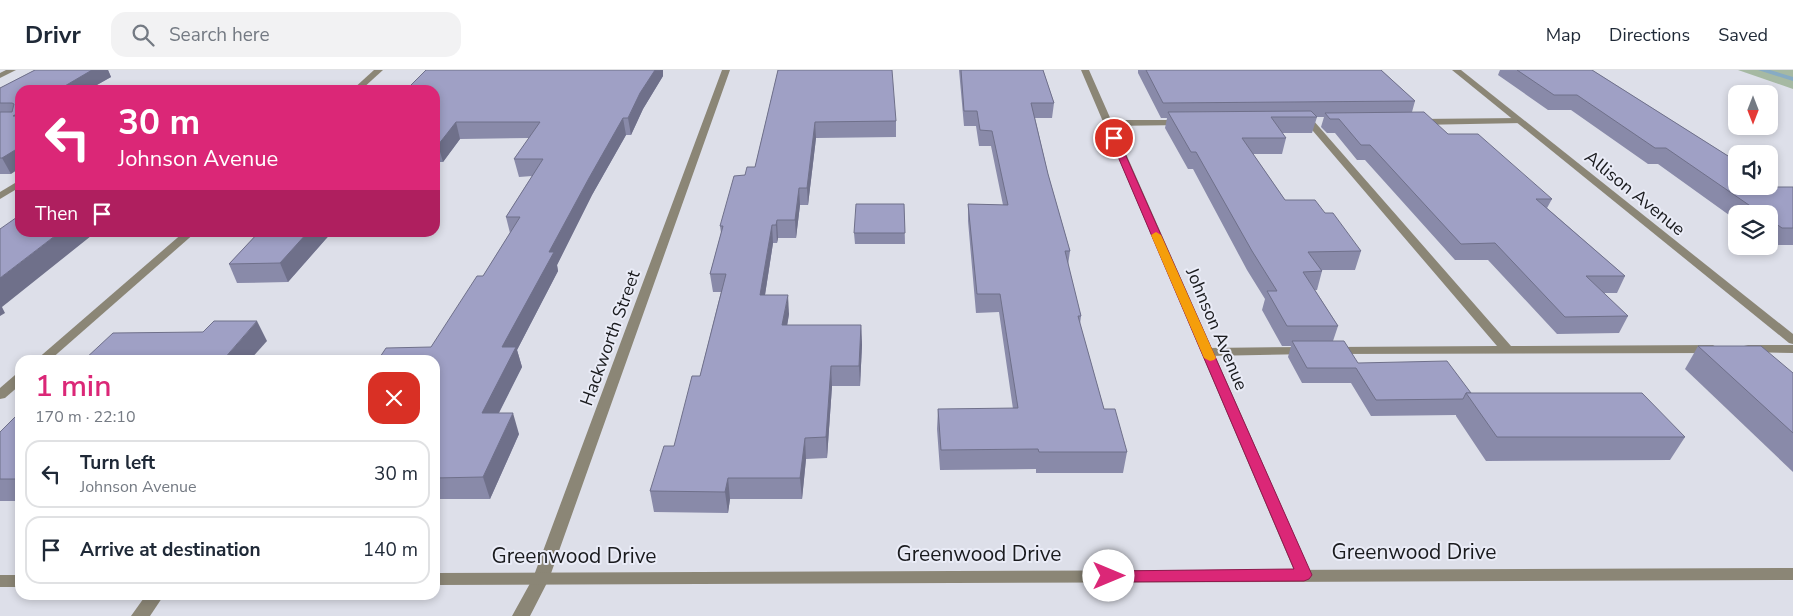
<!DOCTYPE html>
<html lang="en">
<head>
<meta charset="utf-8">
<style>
	body { margin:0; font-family:"Nunito Sans",sans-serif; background:#f2f2f3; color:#1f2937; height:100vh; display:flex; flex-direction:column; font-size:19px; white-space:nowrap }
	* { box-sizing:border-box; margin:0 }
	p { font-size:16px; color:#747a83 }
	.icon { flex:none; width:28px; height:28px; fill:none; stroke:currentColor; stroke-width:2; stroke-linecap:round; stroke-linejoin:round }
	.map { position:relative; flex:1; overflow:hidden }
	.drawer { position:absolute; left:15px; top:285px; width:425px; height:245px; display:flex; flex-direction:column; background:#fff; border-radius:15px; box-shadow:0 2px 8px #0003 }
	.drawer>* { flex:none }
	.banner { position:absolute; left:15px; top:15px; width:425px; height:152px; border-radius:15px; box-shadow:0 2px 8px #0003; background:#db2777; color:#fff; overflow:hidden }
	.needle { width:32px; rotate:180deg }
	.buttons { position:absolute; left:1728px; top:15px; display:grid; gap:10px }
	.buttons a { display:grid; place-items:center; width:50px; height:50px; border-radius:10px; background:#fff; box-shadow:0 2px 8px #0003; font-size:25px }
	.pin { position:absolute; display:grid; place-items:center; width:42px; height:42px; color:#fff; margin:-21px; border:2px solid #fff; border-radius:50%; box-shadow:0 1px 5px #0007 }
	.me { position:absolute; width:55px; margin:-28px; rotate:90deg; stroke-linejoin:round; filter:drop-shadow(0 0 4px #0008) }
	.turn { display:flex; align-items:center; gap:18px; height:105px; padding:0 20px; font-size:22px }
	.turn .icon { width:65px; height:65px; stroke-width:2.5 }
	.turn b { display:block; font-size:35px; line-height:42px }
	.then { display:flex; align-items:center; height:48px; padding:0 20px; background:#0003; gap:10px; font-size:19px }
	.round { display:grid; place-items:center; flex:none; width:52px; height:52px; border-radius:15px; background:#f2f2f3 }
	.head { display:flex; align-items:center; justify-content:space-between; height:85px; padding:0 20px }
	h1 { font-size:30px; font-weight:600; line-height:38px; color:#db2777 }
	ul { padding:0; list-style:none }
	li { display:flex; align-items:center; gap:15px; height:68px; margin:0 10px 8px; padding:0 10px; border:2px solid #e0e1e3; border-radius:15px }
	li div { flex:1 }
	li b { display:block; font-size:19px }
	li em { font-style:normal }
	header { display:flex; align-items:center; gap:30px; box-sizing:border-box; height:70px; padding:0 25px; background:#fff; border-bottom:1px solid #e0e1e3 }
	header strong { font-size:24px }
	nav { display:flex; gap:28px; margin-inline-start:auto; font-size:18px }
	.search { width:350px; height:45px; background:#f2f2f3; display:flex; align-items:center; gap:12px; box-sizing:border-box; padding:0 18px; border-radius:15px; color:#747a83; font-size:19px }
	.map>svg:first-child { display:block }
	.green { fill:#a6b9a3 }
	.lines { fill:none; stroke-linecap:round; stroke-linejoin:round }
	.stream { fill:#87abc4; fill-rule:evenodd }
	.service { fill:#8b8676; fill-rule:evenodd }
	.minor { fill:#8b8676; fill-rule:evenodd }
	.tertiary { fill:#8b8676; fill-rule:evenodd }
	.wall { fill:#898aa9 }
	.shaded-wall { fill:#6f708a }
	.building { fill:#9fa0c5; stroke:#6f708a }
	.route { fill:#db2777; stroke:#8e194d }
	.slow { fill:#f59e0b }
	.labels { text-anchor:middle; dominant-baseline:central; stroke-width:4; stroke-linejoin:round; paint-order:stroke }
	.street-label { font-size:18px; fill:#1a1b1e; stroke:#eaecf7 }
	.near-street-label { font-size:21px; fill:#1a1b1e; stroke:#eaecf7 }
</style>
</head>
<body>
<header>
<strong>Drivr</strong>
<div class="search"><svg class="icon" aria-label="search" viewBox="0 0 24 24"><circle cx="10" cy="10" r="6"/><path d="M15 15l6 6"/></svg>Search here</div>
<nav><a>Map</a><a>Directions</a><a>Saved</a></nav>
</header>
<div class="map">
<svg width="1793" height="546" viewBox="0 0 1793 546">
	<rect width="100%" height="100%" fill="#dddfe9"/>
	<polygon class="green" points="1738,0 1793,0 1793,19"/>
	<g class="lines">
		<polygon class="stream" points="1758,0 1770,0 1793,7 1793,11"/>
		<g class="service">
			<polygon points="1520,48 1524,51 1523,53 1417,55 1413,52 1417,49"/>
			<polygon points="1310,49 1313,50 1511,276 1713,275 1719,279 1713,283 1329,284 1327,281 1333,277 1497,276 1307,54 1307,50"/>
			<polygon points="1182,50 1186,53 1185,55 1108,56 1104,53 1108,50"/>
			<polygon points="20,110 20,117 0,129 0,122"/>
			<polygon points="1748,275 1793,275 1793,283 1744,282 1742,279 1744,276"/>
			<polygon points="1306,277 1312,281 1310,284 1207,286 1201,282 1207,278"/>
			<polygon points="146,525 164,525 150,546 131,546"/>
		</g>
		<g class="minor">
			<polygon points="6,0 16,0 0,8 0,3"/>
			<polygon points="374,0 383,0 361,20 352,20"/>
			<polygon points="722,0 730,0 549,509 530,546 512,546 533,508"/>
			<polygon points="1081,0 1089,0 1312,505 1310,510 1304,511 1298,510 1296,505"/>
			<polygon points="1452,0 1461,0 1793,264 1793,274 1789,273"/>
			<polygon points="184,162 196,162 50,290 36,290"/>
			<polygon points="20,304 20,315 5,328 0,329 0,318 15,305"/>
		</g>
		<g class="tertiary">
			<polygon points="1793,498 1793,510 435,515 435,503"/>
			<rect x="0" y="505" width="20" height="12"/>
		</g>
	</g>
	<g class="wall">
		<polygon points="35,0 108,0 111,7 88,20 20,20 11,104 0,104 0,18"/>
		<polygon points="426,0 663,0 663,6 643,39 631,65 626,65 592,125 557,195 558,201 517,280 522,297 499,343 519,364 490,429 435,429 435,290 431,277 483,206 510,163 506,147 532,106 519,107 514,89 529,68 460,69 443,92 435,92 435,20"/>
		<polygon points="778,0 896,51 896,67 816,68 808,135 800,135 796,168 778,168 777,173 773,173 765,225 789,244 787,255 861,255 862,275 860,316 832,316 827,388 806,389 802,429 730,429 728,443 654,442 650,421 674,376 700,306 721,222 713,222 710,204 721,163 720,156 745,105 755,97"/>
		<polygon points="959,0 1043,0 1054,33 1052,48 1035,48 1048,104 1070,181 1068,195 1081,246 1080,254 1104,339 1127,382 1123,403 1036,403 1036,399 940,400 937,359 938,339 1013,339 999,242 976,243 968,151 968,134 1003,135 991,76 979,76 976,56 964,56"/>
		<polygon points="1138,0 1381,0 1415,31 1412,42 1552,129 1547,138 1625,206 1617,223 1603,223 1628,246 1619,263 1557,264 1488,190 1455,190 1365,90 1357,90 1335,63 1327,63 1321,57 1324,47 1317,47 1312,63 1282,63 1286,68 1282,84 1253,84 1285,130 1325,143 1361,181 1355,200 1321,200 1322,201 1317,220 1315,220 1338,256 1333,271 1358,293 1471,323 1685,367 1670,390 1486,391 1456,346 1456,345 1371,346 1351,313 1302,313 1288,287 1291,276 1282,276 1262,240 1265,229 1247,200 1193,99 1188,99 1165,58 1167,48 1161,48 1138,3"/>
		<polygon points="1500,0 1592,0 1777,117 1793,117 1793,175 1772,175 1769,173 1769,144 1736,144 1736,150 1658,94 1648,94 1571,40 1548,40 1498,5"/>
		<polygon points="904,134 905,174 855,174 854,163"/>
		<polygon points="259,162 332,162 288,212 237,213 229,194"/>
		<polygon points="1698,276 1793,303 1793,402 1685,299"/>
		<polygon points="20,346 20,431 0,431 0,362"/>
	</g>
	<g class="shaded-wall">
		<polygon points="92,0 108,0 111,7 88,20 58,20"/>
		<polygon points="655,0 663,0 663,6 643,39 631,65 628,48 640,23"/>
		<polygon points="20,42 20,58 13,46"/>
		<polygon points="623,48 626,65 592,125 557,195 558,201 517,280 522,297 488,364 482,343 502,277 549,182 589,108"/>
		<polygon points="456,52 460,69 443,92 438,75"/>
		<polygon points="815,52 816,68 808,135 807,118"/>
		<polygon points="20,77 20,98 11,104 2,88"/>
		<polygon points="799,118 800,135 796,168 795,150"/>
		<polygon points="777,150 778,168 777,173 776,155"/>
		<polygon points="772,155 773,173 762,244 760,225"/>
		<polygon points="60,162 96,162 2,237 5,243 0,246 0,208"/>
		<polygon points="308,162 332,162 288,212 280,193"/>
		<polygon points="788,225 789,244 784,275 782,255"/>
		<polygon points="257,251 267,271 250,290 223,290"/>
		<polygon points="861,255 862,275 860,316 859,296"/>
		<polygon points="831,296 832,316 827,388 826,367"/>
		<polygon points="513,343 519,364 490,429 483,407"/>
		<polygon points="805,368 806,389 802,429 800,408"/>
		<polygon points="728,408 730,429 728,443 725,422"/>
	</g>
	<g class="building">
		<polygon points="35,0 92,0 58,20 20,20 20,42 13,46 20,46 20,77 2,88 0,88 0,42 12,42 14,34 12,33 0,33 0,18"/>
		<polygon points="426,0 655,0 640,23 628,48 623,48 589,108 549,182 554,182 502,277 516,277 482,343 513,343 483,407 435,408 435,290 378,290 386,278 431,277 477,206 483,206 520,147 506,147 543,89 514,89 540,52 456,52 438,75 435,75 435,20 406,20"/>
		<polygon points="778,0 892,0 896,51 815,52 807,118 799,118 795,150 777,150 776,155 772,155 760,225 788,225 782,255 861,255 859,296 831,296 826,367 805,368 800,408 728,408 725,422 650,421 664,376 674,376 692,306 700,306 726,204 710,204 723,156 720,156 734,106 745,105 747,97 755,97"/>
		<polygon points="961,0 1043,0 1054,33 1031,33 1048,104 1070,181 1065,181 1081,246 1078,246 1104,339 1115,339 1127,382 1039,382 1038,379 941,380 938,339 1018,338 1000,224 977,224 968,134 1008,135 992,61 980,60 977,41 964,41"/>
		<polygon points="1146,0 1381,0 1415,31 1163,33"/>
		<polygon points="1517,0 1592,0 1736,91 1736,116 1769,116 1769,111 1777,117 1793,117 1793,158 1782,158 1769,149 1769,144 1762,144 1666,78 1655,78 1577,25 1554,25"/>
		<polygon points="1311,41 1317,47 1271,47 1286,68 1242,68 1285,130 1315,130 1325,143 1333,143 1361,181 1308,182 1322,201 1303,202 1338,256 1287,256 1267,221 1277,221 1252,181 1196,82 1191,82 1168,42"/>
		<polygon points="1424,42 1448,64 1478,64 1552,129 1536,129 1625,206 1586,206 1628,246 1565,247 1495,173 1461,174 1370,75 1361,75 1339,49 1330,49 1325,43"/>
		<polygon points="856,134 904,134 905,163 854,163"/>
		<polygon points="20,145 20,162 60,162 0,208 0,159"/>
		<polygon points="259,162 308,162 280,193 229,194"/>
		<polygon points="214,251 257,251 223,290 84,290 113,263 203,262"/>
		<polygon points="1292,271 1344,271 1358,293 1447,291 1471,323 1466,323 1463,329 1376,330 1356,298 1307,298"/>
		<polygon points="1698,276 1761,276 1793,303 1793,363"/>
		<polygon points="1466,323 1642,323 1685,367 1497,367"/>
		<polygon points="16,346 20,346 20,409 0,409 0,362"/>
	</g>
	<polygon class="route" points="1114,65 1118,68 1312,505 1309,509 1304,511 1109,512 1103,511 1101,506 1103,502 1109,501 1294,499 1110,68"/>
	<polygon class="slow" points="1156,162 1161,165 1216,288 1214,290 1210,291 1204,288 1151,165"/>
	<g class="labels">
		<g class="street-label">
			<text transform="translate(1635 123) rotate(39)">Allison Avenue</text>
			<text transform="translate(1217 259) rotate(67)">Johnson Avenue</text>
			<text transform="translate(610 268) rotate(-70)">Hackworth Street</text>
		</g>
		<g class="near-street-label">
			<text x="1414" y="482">Greenwood Drive</text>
			<text x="979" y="484">Greenwood Drive</text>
			<text x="574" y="486">Greenwood Drive</text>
		</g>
	</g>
</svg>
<div class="buttons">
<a><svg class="needle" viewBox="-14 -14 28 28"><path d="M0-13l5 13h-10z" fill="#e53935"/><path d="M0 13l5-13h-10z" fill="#747a83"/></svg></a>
<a><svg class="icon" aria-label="sound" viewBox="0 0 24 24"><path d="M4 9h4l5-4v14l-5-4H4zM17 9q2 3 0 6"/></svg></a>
<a><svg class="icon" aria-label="layers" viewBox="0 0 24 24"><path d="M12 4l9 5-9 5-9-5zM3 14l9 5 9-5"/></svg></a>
</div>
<div class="pin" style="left:1114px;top:68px;background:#d93025"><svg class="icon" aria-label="arrive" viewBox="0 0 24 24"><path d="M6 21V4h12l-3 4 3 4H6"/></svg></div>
<svg class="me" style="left:1109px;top:506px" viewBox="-20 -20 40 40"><circle r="19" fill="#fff"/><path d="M0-13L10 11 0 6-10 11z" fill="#db2777"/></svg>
<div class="banner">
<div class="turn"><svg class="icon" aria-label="left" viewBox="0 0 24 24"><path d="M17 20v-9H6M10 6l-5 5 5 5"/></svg><div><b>30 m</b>Johnson Avenue</div></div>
<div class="then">Then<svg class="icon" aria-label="arrive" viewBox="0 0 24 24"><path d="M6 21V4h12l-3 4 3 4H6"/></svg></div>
</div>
<section class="drawer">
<div class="head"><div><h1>1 min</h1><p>170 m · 22:10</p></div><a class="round" style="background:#d93025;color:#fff"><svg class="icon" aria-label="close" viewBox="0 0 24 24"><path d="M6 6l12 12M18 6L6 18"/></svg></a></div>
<ul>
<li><svg class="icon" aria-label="left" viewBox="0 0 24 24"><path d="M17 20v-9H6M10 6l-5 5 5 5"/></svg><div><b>Turn left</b><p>Johnson Avenue</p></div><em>30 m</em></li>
<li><svg class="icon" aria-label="arrive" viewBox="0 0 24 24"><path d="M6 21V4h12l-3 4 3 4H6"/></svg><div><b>Arrive at destination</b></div><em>140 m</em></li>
</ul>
</section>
</div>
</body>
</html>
